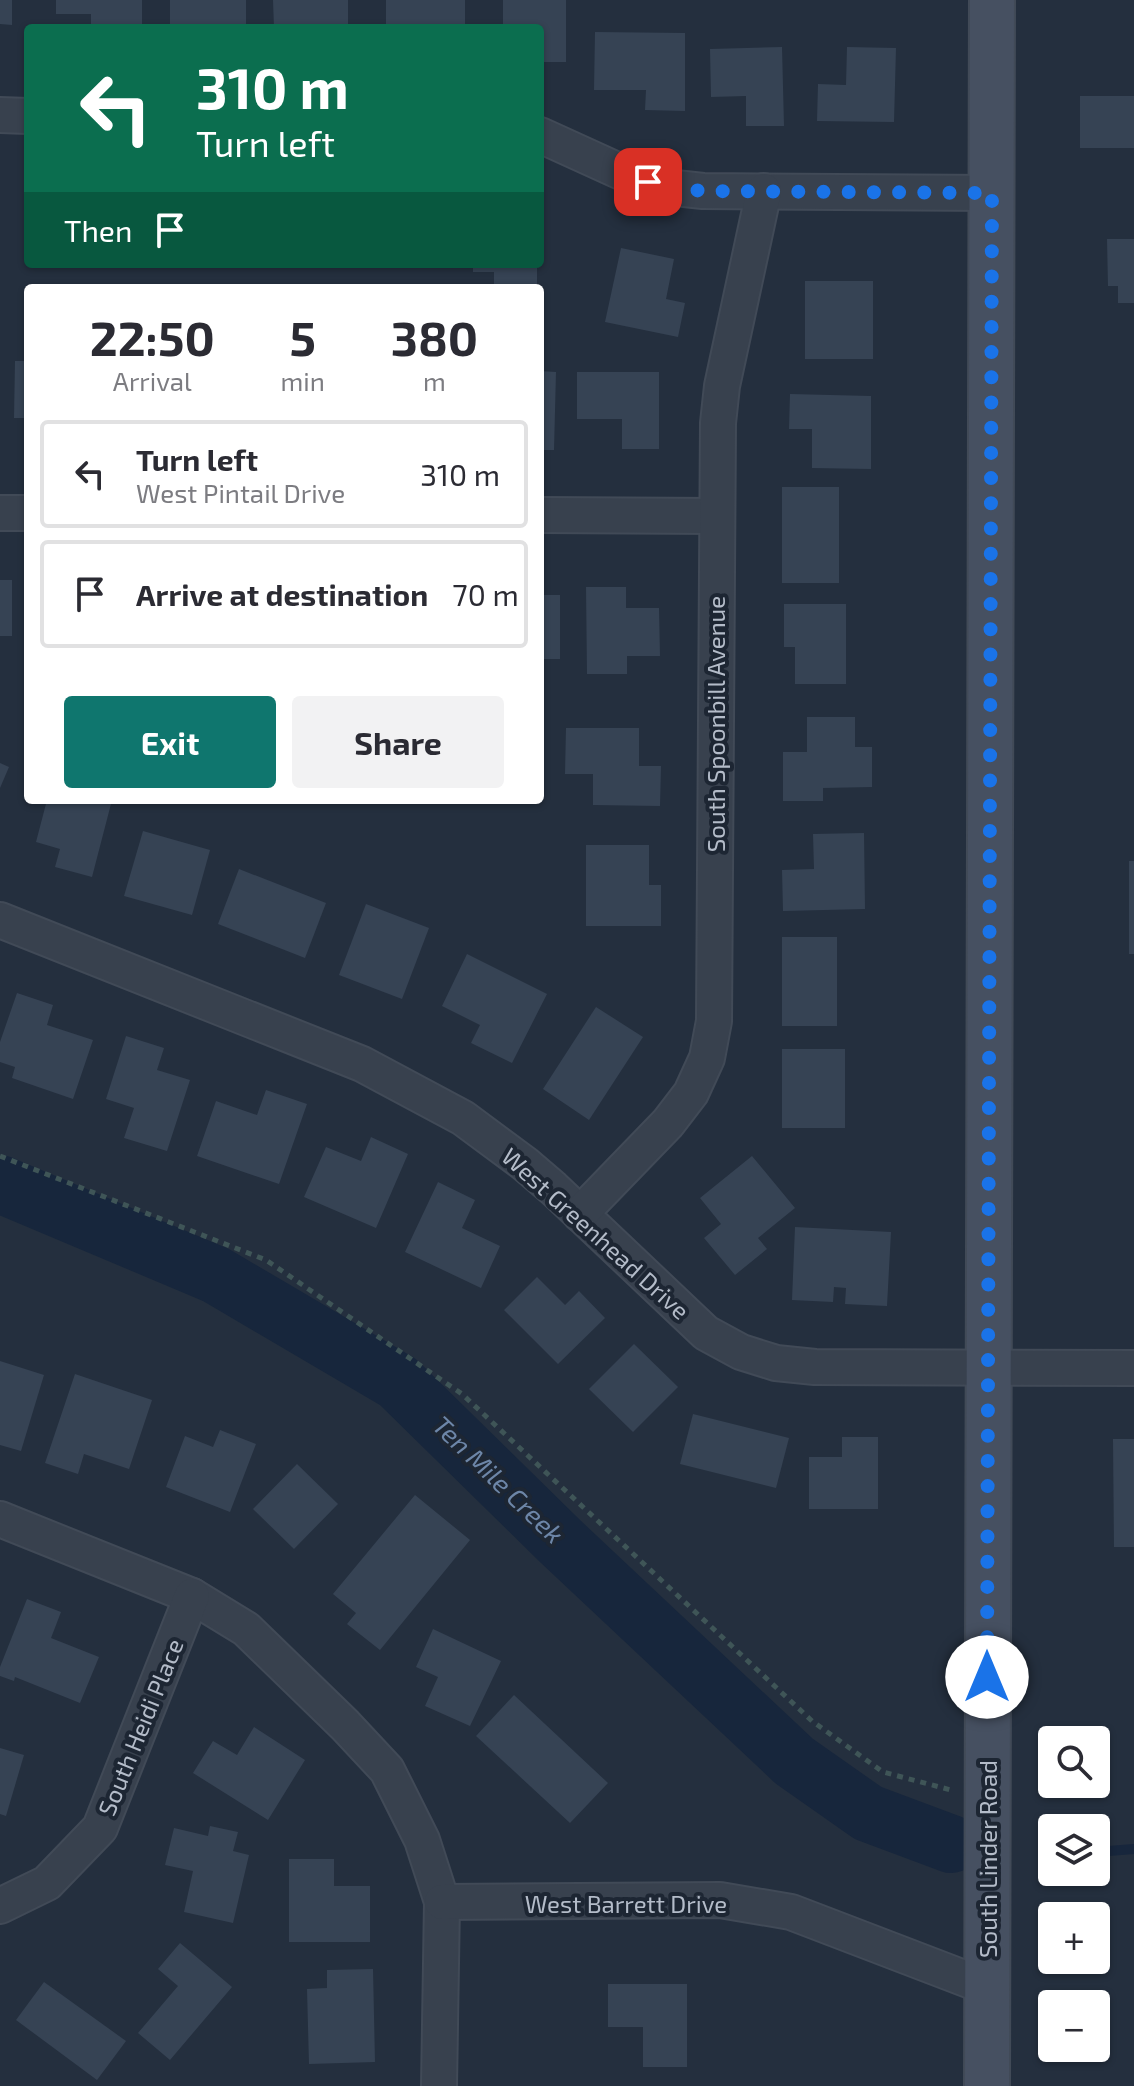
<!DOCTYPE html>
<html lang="en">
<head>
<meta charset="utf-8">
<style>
	body { margin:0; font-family:"Exo 2",sans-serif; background:#f2f2f3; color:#2b2b33; height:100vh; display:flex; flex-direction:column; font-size:30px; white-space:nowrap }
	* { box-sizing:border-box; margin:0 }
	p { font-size:26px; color:#7c7c81 }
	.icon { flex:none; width:44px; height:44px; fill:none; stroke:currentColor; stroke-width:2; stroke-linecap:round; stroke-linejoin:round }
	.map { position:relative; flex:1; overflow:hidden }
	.sheet { position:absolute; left:24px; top:284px; width:520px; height:520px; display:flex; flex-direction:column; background:#fff; border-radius:8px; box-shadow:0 2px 6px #0004 }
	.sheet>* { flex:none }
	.banner { position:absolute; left:24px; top:24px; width:520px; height:244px; border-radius:8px; box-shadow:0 2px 6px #0004; background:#0b6e4f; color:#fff; overflow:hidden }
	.fabs { position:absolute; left:1038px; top:1726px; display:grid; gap:16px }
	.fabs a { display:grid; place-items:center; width:72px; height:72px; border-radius:8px; background:#fff; box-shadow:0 2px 6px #0004; font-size:40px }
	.pin { position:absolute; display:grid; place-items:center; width:68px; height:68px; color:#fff; margin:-34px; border-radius:16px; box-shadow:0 4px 12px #0006 }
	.me { position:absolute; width:88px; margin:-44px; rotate:0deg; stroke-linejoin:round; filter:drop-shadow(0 0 6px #0008) }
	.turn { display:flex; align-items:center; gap:28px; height:168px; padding:0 40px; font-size:36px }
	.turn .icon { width:104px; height:104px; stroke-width:2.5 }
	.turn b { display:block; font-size:56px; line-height:68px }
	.then { display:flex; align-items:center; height:76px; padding:0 40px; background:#0003; gap:16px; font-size:30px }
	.eta { display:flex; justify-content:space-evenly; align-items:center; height:136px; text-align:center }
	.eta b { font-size:48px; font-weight:700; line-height:56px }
	.primary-button { display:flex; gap:16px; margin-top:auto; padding:16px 40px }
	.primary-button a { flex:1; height:92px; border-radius:8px; background:#0f766e; color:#fff; font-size:32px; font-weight:700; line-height:92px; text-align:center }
	.primary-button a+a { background:#f2f2f3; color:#2b2b33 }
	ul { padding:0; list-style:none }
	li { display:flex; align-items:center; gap:24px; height:108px; margin:0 16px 12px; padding:0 24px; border:4px solid #e1e1e2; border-radius:8px }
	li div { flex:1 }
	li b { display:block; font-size:30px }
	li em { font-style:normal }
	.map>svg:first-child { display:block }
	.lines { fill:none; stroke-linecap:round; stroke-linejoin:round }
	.stream { stroke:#17263c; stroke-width:10 }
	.river { stroke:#17263c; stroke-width:58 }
	.building { fill:#364354 }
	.street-casing { stroke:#414a57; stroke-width:38 }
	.secondary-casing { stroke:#414a57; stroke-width:48 }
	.path { stroke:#3f5557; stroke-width:5; stroke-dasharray:6 6; stroke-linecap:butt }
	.street { stroke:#38414e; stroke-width:34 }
	.secondary { stroke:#465061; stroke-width:44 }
	.route { stroke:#1a73e8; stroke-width:14; stroke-dasharray:0 25.2 }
	.labels { text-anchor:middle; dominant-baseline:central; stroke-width:8; stroke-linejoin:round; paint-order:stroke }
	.street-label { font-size:24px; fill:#b4bcc9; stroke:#1d2633 }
	.water-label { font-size:26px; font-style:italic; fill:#6d86a8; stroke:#1d2633 }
</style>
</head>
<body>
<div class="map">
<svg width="1134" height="2086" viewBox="0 0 1134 2086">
	<rect width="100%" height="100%" fill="#242f3e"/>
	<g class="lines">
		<g class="stream">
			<polyline points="1096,1852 1134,1849"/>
			<polyline points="1048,1856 1052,1855"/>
		</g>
		<polyline class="river" points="0,1184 216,1275 398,1382 560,1541 794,1761 868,1813 951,1844"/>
	</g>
	<g class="building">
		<polygon points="0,0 12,0 12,25 0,24"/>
		<polygon points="56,0 142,0 142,28 91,28 91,14 56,14"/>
		<polygon points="170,0 246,0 246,27 170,28"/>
		<polygon points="273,0 348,0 348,28 274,28"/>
		<polygon points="386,0 465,0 465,26 386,28"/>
		<polygon points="503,0 566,0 566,62 540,62 540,28 503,28"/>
		<polygon points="595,32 685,33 685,111 645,110 646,90 594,90"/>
		<polygon points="782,47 784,126 746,126 746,96 711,97 710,49"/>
		<polygon points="847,47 896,48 894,122 817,121 818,84 846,85"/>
		<rect x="1080" y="96" width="54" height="52"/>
		<polygon points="1107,239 1134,239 1134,303 1118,303 1118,286 1108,286"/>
		<polygon points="621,248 674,259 666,299 685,303 678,337 605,322"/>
		<polygon points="473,264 537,264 537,287 494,287 494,272 473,272"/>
		<rect x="805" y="281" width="68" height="78"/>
		<polygon points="15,361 28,361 28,418 14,418"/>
		<polygon points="540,371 556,372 554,450 540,450"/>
		<polygon points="577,372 659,372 659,449 622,449 622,419 577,419"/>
		<polygon points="790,394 871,396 871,469 812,468 812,429 789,429"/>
		<rect x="782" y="487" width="57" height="96"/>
		<rect x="0" y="580" width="12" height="56"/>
		<polygon points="586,587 626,587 626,608 659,608 660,656 627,656 627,674 587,674"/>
		<rect x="540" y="595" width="20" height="64"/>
		<polygon points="784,604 846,604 846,684 795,684 795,647 784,647"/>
		<polygon points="807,717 855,717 855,747 872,747 872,787 823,788 823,801 783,801 783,752 807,752"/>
		<polygon points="566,728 639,728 639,766 661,766 660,806 593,805 593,774 565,774"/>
		<polygon points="0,763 9,767 0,788"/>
		<polygon points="47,800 112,800 92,877 55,867 60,849 36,842"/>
		<polygon points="143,831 210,850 192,915 124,896"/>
		<polygon points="864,833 865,909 783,911 782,870 814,869 813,834"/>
		<polygon points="586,845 649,845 649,885 661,885 661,926 586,926"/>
		<rect x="1129" y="861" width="5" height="93"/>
		<polygon points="239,869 326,903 305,958 218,924"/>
		<polygon points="366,904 429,928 402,999 339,975"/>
		<rect x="782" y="937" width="55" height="89"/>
		<polygon points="467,954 547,994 512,1063 471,1043 480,1025 442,1006"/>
		<polygon points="17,993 53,1005 47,1025 93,1040 73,1099 12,1078 15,1067 0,1062 0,1042"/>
		<polygon points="596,1007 643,1037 589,1120 543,1089"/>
		<polygon points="126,1036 164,1048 157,1070 190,1080 167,1151 124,1138 134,1108 106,1099"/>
		<rect x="782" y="1049" width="63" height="79"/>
		<polygon points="266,1090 307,1104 279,1184 197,1156 216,1101 257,1115"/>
		<polygon points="371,1137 408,1154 376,1228 304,1197 326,1147 361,1161"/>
		<polygon points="752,1156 795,1208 758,1238 767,1249 735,1275 704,1238 721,1224 700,1198"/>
		<polygon points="438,1182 475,1200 462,1228 500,1246 481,1288 405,1252"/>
		<polygon points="795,1227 891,1232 887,1306 845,1304 846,1288 834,1287 833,1302 792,1300"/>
		<polygon points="537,1277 565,1305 579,1291 605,1318 558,1364 504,1310"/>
		<polygon points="634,1344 678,1387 633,1432 589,1389"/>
		<polygon points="0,1361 44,1375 21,1451 0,1445"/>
		<polygon points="75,1374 152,1400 129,1469 84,1454 78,1474 45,1463"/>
		<polygon points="693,1414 789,1438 776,1488 680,1464"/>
		<polygon points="220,1430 256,1444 230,1512 166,1487 185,1436 213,1447"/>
		<polygon points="842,1437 878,1437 878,1509 809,1509 809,1457 842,1457"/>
		<polygon points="1113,1439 1134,1439 1134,1547 1114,1547"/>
		<polygon points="297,1464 338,1504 294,1549 253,1509"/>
		<polygon points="415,1495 470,1540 380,1650 347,1624 356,1613 333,1594"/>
		<polygon points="27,1599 61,1612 51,1638 99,1657 80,1703 15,1677 14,1681 0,1676 0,1667"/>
		<polygon points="433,1629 501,1661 470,1726 425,1706 438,1677 416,1667"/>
		<polygon points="514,1695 608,1783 570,1823 476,1736"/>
		<polygon points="254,1727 305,1760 268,1820 193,1773 213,1741 237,1755"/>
		<polygon points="0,1748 24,1755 6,1816 0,1814"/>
		<polygon points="210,1826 238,1832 233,1851 249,1855 233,1923 184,1912 193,1871 165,1865 174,1828 208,1836"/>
		<polygon points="289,1859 334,1859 334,1886 370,1886 370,1942 289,1942"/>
		<polygon points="180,1943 232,1987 170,2060 138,2033 178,1986 158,1969"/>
		<polygon points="373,1969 375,2062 309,2064 307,1989 327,1988 327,1970"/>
		<polygon points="44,1982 126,2041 97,2080 16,2020"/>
		<polygon points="608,1984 687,1984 687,2067 643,2067 643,2027 608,2027"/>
	</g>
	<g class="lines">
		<g class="street-casing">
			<g id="street">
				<polyline points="0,115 28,116"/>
				<polyline points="540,135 630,176 666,187 703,191 992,193"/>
				<polyline points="0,513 28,513"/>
				<polyline points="540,515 716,516"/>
				<polyline points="0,920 362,1064 463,1118 525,1164 553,1188 706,1333 741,1352 776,1363 815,1367 1134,1368"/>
				<polyline points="580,1214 668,1123 691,1093 707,1058 714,1021 718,423 722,386 764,191"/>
				<polyline points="0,1519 192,1596 246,1629 345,1725 387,1770 422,1840 442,1902 439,2086"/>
				<polyline points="442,1902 720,1900 791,1912 987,1987"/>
				<polyline points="0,1906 47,1883 100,1828 192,1596"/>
			</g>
		</g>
		<g class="secondary-casing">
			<polyline id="secondary" points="987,2086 992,0"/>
		</g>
		<polyline class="path" points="0,1156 266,1260 462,1394 812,1721 883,1772 951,1790"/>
		<use href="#street" class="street"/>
		<use href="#secondary" class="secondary"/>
	</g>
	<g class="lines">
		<polyline class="route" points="648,182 666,187 703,191 992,193 987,1677"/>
	</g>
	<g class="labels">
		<g class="street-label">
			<text transform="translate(715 724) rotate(-90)">South Spoonbill Avenue</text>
			<text transform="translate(596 1233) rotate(42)">West Greenhead Drive</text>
			<text transform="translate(140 1727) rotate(-68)">South Heidi Place</text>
			<text transform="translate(987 1859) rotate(-90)">South Linder Road</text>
			<text x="626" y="1903">West Barrett Drive</text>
		</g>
		<g class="water-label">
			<text transform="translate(499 1479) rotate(44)">Ten Mile Creek</text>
		</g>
	</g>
</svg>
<div class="fabs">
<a><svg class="icon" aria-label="search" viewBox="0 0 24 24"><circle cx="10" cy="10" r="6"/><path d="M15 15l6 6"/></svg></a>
<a><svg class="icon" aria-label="layers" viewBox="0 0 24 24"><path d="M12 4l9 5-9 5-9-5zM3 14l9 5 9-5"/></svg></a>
<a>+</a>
<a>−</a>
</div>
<div class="pin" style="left:648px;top:182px;background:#d93025"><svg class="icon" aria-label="arrive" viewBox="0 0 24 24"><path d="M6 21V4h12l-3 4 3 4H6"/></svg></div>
<svg class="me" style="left:987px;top:1677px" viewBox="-20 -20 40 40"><circle r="19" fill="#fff"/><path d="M0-13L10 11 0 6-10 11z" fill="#1a73e8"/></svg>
<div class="banner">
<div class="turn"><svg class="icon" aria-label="left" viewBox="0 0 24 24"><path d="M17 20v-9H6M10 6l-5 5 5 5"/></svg><div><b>310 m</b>Turn left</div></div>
<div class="then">Then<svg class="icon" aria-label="arrive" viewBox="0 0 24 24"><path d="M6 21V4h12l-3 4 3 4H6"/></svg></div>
</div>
<section class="sheet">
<div class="eta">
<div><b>22:50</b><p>Arrival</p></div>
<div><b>5</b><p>min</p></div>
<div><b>380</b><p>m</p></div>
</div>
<ul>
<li><svg class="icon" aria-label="left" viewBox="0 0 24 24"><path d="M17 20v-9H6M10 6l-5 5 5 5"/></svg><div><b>Turn left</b><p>West Pintail Drive</p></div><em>310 m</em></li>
<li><svg class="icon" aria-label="arrive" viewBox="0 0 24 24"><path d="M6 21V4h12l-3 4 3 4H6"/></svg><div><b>Arrive at destination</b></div><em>70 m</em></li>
</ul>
<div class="primary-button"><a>Exit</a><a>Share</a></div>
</section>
</div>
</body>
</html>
